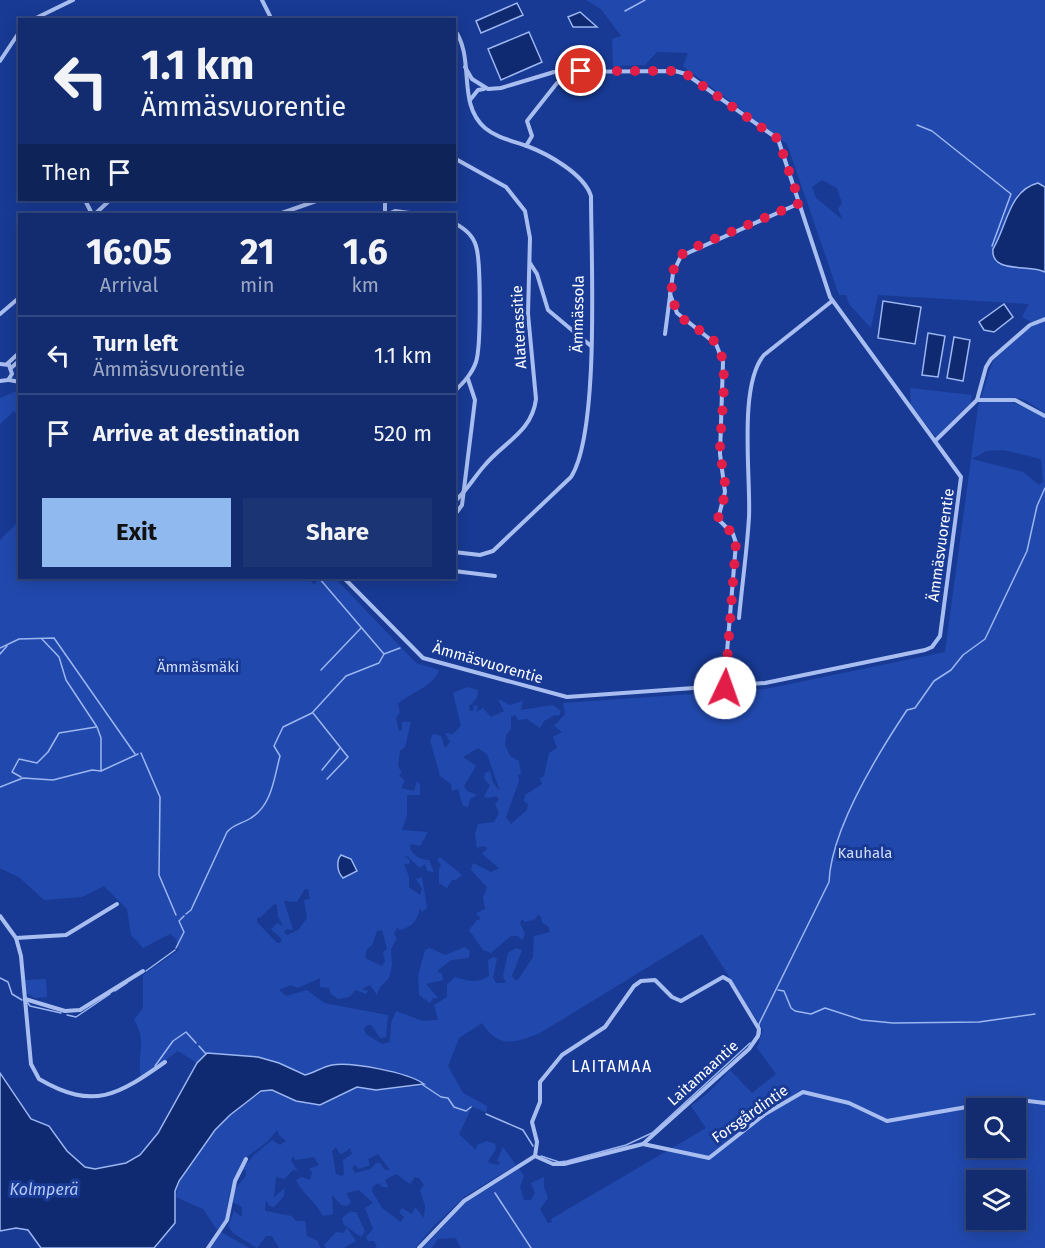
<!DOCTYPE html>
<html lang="en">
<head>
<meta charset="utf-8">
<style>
	body { margin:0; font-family:"Fira Sans",sans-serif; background:#1b3474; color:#f1f3f6; height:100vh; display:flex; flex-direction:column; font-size:22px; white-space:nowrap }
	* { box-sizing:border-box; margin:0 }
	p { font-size:20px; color:#9ca7c3 }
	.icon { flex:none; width:33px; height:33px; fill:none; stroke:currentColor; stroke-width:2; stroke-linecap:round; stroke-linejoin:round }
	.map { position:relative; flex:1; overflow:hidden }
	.panel { position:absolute; left:18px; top:213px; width:438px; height:366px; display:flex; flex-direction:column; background:#122c6f; border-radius:0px; box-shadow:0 3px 15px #0003,0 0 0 2px #314882 }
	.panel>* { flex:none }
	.banner { position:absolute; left:18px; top:18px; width:438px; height:183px; border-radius:0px; box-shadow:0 3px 15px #0003,0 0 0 2px #314882; background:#122c6f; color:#f1f3f6; overflow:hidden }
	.tools { position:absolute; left:966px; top:1098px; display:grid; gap:12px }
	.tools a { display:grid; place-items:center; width:60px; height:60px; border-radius:0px; background:#122c6f; box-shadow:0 3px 15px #0003,0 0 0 2px #314882; font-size:30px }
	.pin { position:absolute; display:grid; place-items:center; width:51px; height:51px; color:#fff; margin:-26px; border:3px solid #fff; border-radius:50%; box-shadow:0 2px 6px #0007 }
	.me { position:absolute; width:66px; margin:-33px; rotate:3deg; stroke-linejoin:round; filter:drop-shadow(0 0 4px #0008) }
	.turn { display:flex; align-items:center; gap:21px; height:126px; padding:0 24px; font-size:27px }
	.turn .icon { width:78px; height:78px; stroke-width:2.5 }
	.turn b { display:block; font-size:42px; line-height:51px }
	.then { display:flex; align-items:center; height:57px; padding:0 24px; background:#0003; gap:12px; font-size:22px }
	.eta { display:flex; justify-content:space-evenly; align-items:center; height:102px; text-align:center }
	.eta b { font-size:36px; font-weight:700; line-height:42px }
	.action { display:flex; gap:12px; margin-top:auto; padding:12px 24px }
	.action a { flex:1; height:69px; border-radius:0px; background:#90b9f0; color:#111; font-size:24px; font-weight:700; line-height:69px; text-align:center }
	.action a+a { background:#1b3474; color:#f1f3f6 }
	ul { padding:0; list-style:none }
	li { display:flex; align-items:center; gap:18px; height:78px; padding:0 24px; border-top:2px solid #314882 }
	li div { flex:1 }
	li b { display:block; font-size:22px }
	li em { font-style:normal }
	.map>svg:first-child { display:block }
	.green { fill:#2149ad; fill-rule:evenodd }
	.water { fill:#102a71; stroke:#9cb6f2; stroke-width:1.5 }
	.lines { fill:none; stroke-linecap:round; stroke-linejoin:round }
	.stream { stroke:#9cb6f2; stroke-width:1.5 }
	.minor { stroke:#a9bef0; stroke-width:4 }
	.route { stroke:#e11d48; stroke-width:10; stroke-dasharray:0 18 }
	.labels { text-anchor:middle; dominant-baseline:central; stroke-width:6; stroke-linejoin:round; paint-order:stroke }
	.street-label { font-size:15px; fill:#fff; stroke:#183a94 }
	.park-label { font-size:15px; fill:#d0ddfb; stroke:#183a94 }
	.neighbourhood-label { font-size:16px; letter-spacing:1.5px; fill:#fff; stroke:#183a94 }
	.water-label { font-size:16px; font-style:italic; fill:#b5c9f7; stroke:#183a94 }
</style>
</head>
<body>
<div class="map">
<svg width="1045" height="1248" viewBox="0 0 1045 1248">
	<rect width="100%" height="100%" fill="#183a94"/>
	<g class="green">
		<path d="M586 0H1045V187L1038 183 1018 193 992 254 1005 267H1036L1045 272V413L1025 400 1013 397 1008 401 1039 413 1045 419V1248H461L456 1238 438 1239 432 1248H423L465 1203 519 1169 524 1176 520 1187 524 1200H531L535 1193 531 1183 544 1177V1187L548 1198 540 1209 548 1223 552 1222 551 1219 706 1128 691 1106 709 1092 730 1070 752 1093 776 1074 757 1048 763 1030 702 934 540 1033C515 1043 499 1049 482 1023L459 1038 448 1066 463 1093 487 1106 486 1112 472 1107 459 1134 476 1150 477 1145 487 1141 495 1144 496 1149 488 1161 489 1163 499 1165 500 1162 497 1161 503 1147 516 1165 465 1196 432 1228 415 1248H375L377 1246 374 1241H368L366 1237 373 1229 365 1208 373 1203 359 1190 346 1193 351 1202 347 1206 341 1205 332 1195 333 1214 323 1216C316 1202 302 1193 296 1180L302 1177 310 1180 312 1172 309 1169 319 1165 314 1157 295 1160 293 1156 291 1161 298 1171 293 1170 284 1179 276 1177 274 1197 285 1188 284 1196 274 1207 269 1206 266 1200 265 1211 292 1216 296 1221H305L307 1236 318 1241 320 1248H279L272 1236H266L257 1248 233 1233 228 1226 234 1211 242 1217V1207L233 1202 234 1190 246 1176V1170L240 1171 254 1155 272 1140 280 1145 286 1141 279 1135 277 1130 268 1141 243 1160 230 1190 225 1220 217 1230 203 1209 176 1197 179 1181 215 1130 230 1115 266 1089 296 1101 320 1105 357 1087 376 1090 423 1086C404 1072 355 1062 331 1065 322 1067 314 1073 305 1075L279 1063 258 1057 225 1056 213 1053 202 1057 197 1063 178 1051 141 1078C136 1054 148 1042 134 1020L143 1008V975L179 950 176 939 170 934 143 948 131 935 127 909 104 886 82 897 44 900 20 878 0 868V540L19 521 20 578H315L311 581 314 585 320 578H335L416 663 439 670C433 688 410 692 398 704L400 712 396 718 399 731 402 730V722H411L405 747 400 751 398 766 402 772 399 775 405 781 401 788 414 791 417 781 420 784V795H407V815L402 830 428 832 420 846 411 844 410 848C413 856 421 860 429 860L434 872 427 871 425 864 420 868 407 856 405 857 410 860 409 864H404L409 877V887L420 895 422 889 416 879 422 877 427 908 422 912 420 908C418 920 412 927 400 930L397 927 394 934 397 938 391 949 392 966 389 978 380 987 377 995 370 985 362 989 368 991 366 994 356 990 349 997 338 999 331 994 329 988 320 987V978L298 988 291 985 279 990 286 996 307 990 324 1003 388 1015 386 1037 380 1038 371 1025H367L364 1029 366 1034 382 1044 390 1042 391 1023 396 1011 423 1021 438 1020 434 1005 447 997V985L455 977C468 981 477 984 489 976L488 960 494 957 497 959 493 978 496 983H506L503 976 508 953 516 948 522 950 512 976 515 980H518L533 957 534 936 550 932 548 926 542 923 541 916 537 915 536 919 525 922 522 919 520 923 525 934 522 940 518 936H511L491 953 483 950 469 930 477 920 481 919 476 913 485 909 483 898 487 887 471 870 473 863 491 872 499 868 482 854 487 848 483 846 477 848 475 834 478 824 494 822 499 813 495 804 499 800 497 796 487 798 484 796 490 786 484 778 485 773 490 771 493 783 500 791 487 754 478 748 463 757 476 766 464 786 467 791 477 795 470 799 468 807 463 806 458 789 452 791 451 784 440 776 430 740 433 734 441 736 445 748 450 742 445 733 453 734 461 726 453 693 467 687 478 690 477 698 469 706 470 711 474 710 473 705 478 706 476 712 483 708 491 717 504 711 498 699 510 705 523 701 521 710 553 705 561 711 559 716 555 715 544 721 540 728 527 719 518 720 515 715 511 717V729L506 735 505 745 510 756 519 761 521 774 518 775 519 781 506 817 511 824 527 810 528 804 524 801 525 795 542 784 540 778 544 776 549 753 557 748 553 737 562 732 554 726 565 714 563 703 765 689 945 652 978 407 993 361 1033 323 1022 317 1029 304 878 295 871 328 849 304 846 295H839L787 144 683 66 688 53 657 52 645 65 613 66 612 39 621 36 601 9ZM822 180 837 188 842 203 838 209 843 220 816 198 812 187ZM1004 450 1041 459 1043 482 1039 485 1023 472 972 459 986 451ZM305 889H308L310 899 304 900 307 918 298 930 287 935 284 932 286 929 293 930 284 901 297 902ZM274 904 277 905 278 917 283 926 277 923 271 929 282 939 280 943H277L257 922V918L261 917ZM382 930 387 949 383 952 385 961 382 966 365 958 367 949 372 945 377 931ZM976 1108H1016V1148H976ZM336 1147 339 1153 342 1154 350 1148 352 1154 343 1160 344 1174 342 1176 336 1174 332 1151ZM378 1154 390 1170H385L380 1163H376L371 1169 355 1173 352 1168 355 1165 359 1169 370 1165 368 1159ZM396 1174 410 1184 415 1177 419 1178 424 1185 420 1190 425 1206 424 1218 415 1207 412 1214 402 1208 399 1212 404 1217 401 1222 382 1208 372 1191 373 1186 379 1183 382 1187H388L385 1180ZM976 1180H1016V1220H976Z"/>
		<polygon points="910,388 972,395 971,402 936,437 911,406"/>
		<polygon points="19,390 19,417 14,411 0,424 0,398"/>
		<polygon points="440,857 462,875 456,880 452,880 447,888 439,883 439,869 441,865 437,860"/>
		<polygon points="465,947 470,951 469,958 451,960 437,971 442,974 443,980 426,984 438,998 433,998 430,1003 419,995 418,976 425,950 430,948 445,955"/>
		<polygon points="46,979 47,997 35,998 26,993 25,980"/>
		<polygon points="350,1212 356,1212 365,1231 361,1237 344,1225 342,1218"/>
		<polygon points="347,1228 356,1241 344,1248 326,1248 324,1245 336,1232 343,1233"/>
		<polygon points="221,1232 249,1248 211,1248"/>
	</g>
	<g class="water">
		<polygon points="517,3 523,15 481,33 476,21"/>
		<polygon points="580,12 597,27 573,27 568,17"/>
		<polygon points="529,32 542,62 501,80 488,49"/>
		<path d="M1038 183 1045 187V272C1030 264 990 274 993 249 1007 226 1009 190 1038 183Z"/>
		<polygon points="883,301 921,307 915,344 878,338"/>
		<polygon points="1004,304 1013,317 994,332 984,330 979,322"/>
		<polygon points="928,333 945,336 938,377 922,375"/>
		<polygon points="954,337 970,340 963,381 947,378"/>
		<path d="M341 855 351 859 357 871 343 878C337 872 336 861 341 855Z"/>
		<path d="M207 1053 258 1057 279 1063 305 1075C314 1073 322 1067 332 1065 352 1062 407 1072 424 1084L376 1090 357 1087 320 1105 296 1101 272 1090 261 1091 230 1115 215 1130 179 1181 175 1191V1223L154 1248H41L28 1230 16 1228 0 1231V1073L31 1119 49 1126 67 1151 85 1167 95 1169 126 1163 140 1155 158 1133 197 1063Z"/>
	</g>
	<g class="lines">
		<g class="stream">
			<polyline points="625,11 645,0"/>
			<polyline points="917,125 932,131 1011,194 992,246"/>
			<polyline points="319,578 384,654 400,648"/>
			<polyline points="42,639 59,657 66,680 97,727 101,738 101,771"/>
			<polyline points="0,648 19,639 54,638 135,754"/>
			<polyline points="0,654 7,646"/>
			<polyline points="321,670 361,628"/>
			<polyline points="313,713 348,757 327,779"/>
			<polyline points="141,753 160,797 159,875 176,915"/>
			<polyline points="322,770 340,748"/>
			<polyline points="21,777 12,772 19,759 37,763 48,752 59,733 96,727"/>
			<polyline points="0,787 23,778 53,780 92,770 101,771 138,754"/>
			<path d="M186 914 191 910 227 832C235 823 242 824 251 818 272 805 274 778 280 756L274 746 283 727 312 713 346 676 379 663 384 654"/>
			<polyline points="176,948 184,932 179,921 184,916"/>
			<polyline points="146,971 175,950"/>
			<polyline points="0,978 8,982 12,994 22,1000"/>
			<polyline points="778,990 784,991 791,1008 795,1011 811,1014 825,1008 862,1020 893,1023 979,1022 1035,1014"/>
			<polyline points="115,991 127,983"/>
			<polyline points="27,1002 30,1006 61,1013"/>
			<polyline points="67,1015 76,1017 110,994"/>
			<path d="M760 1034 759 1024 829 882C831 829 877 755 907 710L915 708 934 681 951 670 963 655 985 639 1027 551 1037 506 1045 488"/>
			<polyline points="199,1046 206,1054"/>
			<polyline points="155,1066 173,1041 186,1032 196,1043"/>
			<polyline points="423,1085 441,1097 448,1098 454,1107 466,1111 471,1107"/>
			<polyline points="486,1114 523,1130 533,1146"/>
			<polyline points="541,1156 559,1162 567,1161 626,1145 652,1133 750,1043"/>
			<polyline points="495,1193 531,1248"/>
		</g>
		<g class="minor">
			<polyline points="262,0 272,20"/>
			<polyline points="32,20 73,0"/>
			<polyline points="377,20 437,20"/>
			<path d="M454 29C476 58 456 103 485 128 497 138 513 141 527 146 548 154 584 174 591 196 591 257 600 432 571 477L493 551 480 555 454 552"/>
			<polyline points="0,61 20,31"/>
			<polyline points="470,100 478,90 484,89"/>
			<polyline points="526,146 532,136 527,121 557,83 576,80 581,71"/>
			<path d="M454 158 506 187 525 211 530 238 528 314 536 399C532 432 504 442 485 465 474 477 467 491 454 502"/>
			<polyline points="85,200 92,214"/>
			<polyline points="385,200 385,214"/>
			<polyline points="95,214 110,200"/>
			<polyline points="279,214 319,200"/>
			<polyline points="388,214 395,211 417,214"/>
			<path d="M454 223C464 228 473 235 476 246 481 261 481 347 476 362 472 374 463 383 454 392"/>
			<polyline points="530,263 537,274 548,310 591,346"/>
			<polyline points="670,294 677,313 716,344 723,362 720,454 725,492 718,519 733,534 736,543 724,688"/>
			<polyline points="0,314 20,297"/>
			<polyline points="665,334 673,273 681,256 800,203"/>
			<polyline points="0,364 9,365 12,374 8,380 0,381"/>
			<polyline points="7,364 20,352"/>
			<polyline points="11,368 20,360"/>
			<polyline points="9,380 20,382"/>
			<polyline points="977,400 1015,400 1045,416"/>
			<polyline points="935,441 977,400 986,367 991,359 1030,325 1045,319"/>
			<polyline points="454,516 462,505 475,400 468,379"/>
			<polyline points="454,571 495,576"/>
			<polyline points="344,578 423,658 567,697 765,683 925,650 932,647 940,636 961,477 830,297 778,139 686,74 675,71 554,72 501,88 488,89 472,79 465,67"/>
			<path d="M739 618C742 585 747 551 749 517 751 478 738 385 764 355L832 301"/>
			<path d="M0 916 16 938 21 956 31 1064 39 1079C94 1111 118 1095 165 1062"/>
			<polyline points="16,938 66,935 117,904"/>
			<polygon points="723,977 730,981 759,1029 758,1036 749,1049 643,1144 564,1164 553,1164 535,1156 537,1142 532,1122 540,1102 540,1082 562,1055 605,1027 634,986 641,981 655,980 672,997 681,1001"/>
			<polyline points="25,999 65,1011 80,1010 143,971"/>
			<polyline points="643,1144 709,1158 765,1114 803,1092 849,1103 887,1121 995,1102 1020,1100 1045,1103"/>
			<polyline points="208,1248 227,1220 235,1181 246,1159"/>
			<polyline points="419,1248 464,1201 535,1156"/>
		</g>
	</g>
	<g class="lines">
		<path class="route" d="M581 71H675L686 74 778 139 800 203 686 251C677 258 673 268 672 279 668 336 712 321 721 354 728 378 720 424 720 451 721 464 726 479 725 492 724 501 720 510 718 519L733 534 736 543 725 688"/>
	</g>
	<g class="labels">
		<g class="street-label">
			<text transform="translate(578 314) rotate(-89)">Ämmässola</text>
			<text transform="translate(519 327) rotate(-93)">Alaterassitie</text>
			<text transform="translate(941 545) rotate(-82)">Ämmäsvuorentie</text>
			<text transform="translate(488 663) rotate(16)">Ämmäsvuorentie</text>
			<text transform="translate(703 1073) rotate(-42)">Laitamaantie</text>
			<text transform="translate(750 1114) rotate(-35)">Forsgårdintie</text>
		</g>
		<g class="park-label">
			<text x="198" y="667">Ämmäsmäki</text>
			<text x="865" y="853">Kauhala</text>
		</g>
		<g class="neighbourhood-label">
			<text x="612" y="1066">LAITAMAA</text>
		</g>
		<g class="water-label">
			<text x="44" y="1189">Kolmperä</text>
		</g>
	</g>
</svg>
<div class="tools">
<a><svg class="icon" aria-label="search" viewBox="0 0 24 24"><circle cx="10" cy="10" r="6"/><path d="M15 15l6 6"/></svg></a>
<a><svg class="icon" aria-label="layers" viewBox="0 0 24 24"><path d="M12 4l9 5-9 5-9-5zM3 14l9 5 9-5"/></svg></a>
</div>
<div class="pin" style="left:581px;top:71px;background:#d93025"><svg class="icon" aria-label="arrive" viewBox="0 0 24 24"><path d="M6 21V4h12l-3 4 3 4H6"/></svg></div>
<svg class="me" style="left:725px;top:688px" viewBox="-20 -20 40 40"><circle r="19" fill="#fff"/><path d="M0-13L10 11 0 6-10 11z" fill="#e11d48"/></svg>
<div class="banner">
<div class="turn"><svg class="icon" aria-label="left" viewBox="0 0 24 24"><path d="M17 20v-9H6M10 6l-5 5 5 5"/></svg><div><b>1.1 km</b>Ämmäsvuorentie</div></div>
<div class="then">Then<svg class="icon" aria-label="arrive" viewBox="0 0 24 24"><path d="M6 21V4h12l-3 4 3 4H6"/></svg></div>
</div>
<section class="panel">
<div class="eta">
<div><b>16:05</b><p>Arrival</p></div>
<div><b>21</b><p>min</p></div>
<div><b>1.6</b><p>km</p></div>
</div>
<ul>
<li><svg class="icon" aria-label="left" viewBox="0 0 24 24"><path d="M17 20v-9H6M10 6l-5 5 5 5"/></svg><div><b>Turn left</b><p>Ämmäsvuorentie</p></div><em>1.1 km</em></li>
<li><svg class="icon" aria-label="arrive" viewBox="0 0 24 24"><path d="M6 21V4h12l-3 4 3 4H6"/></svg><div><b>Arrive at destination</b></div><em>520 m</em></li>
</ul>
<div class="action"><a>Exit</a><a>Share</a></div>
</section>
</div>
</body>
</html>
